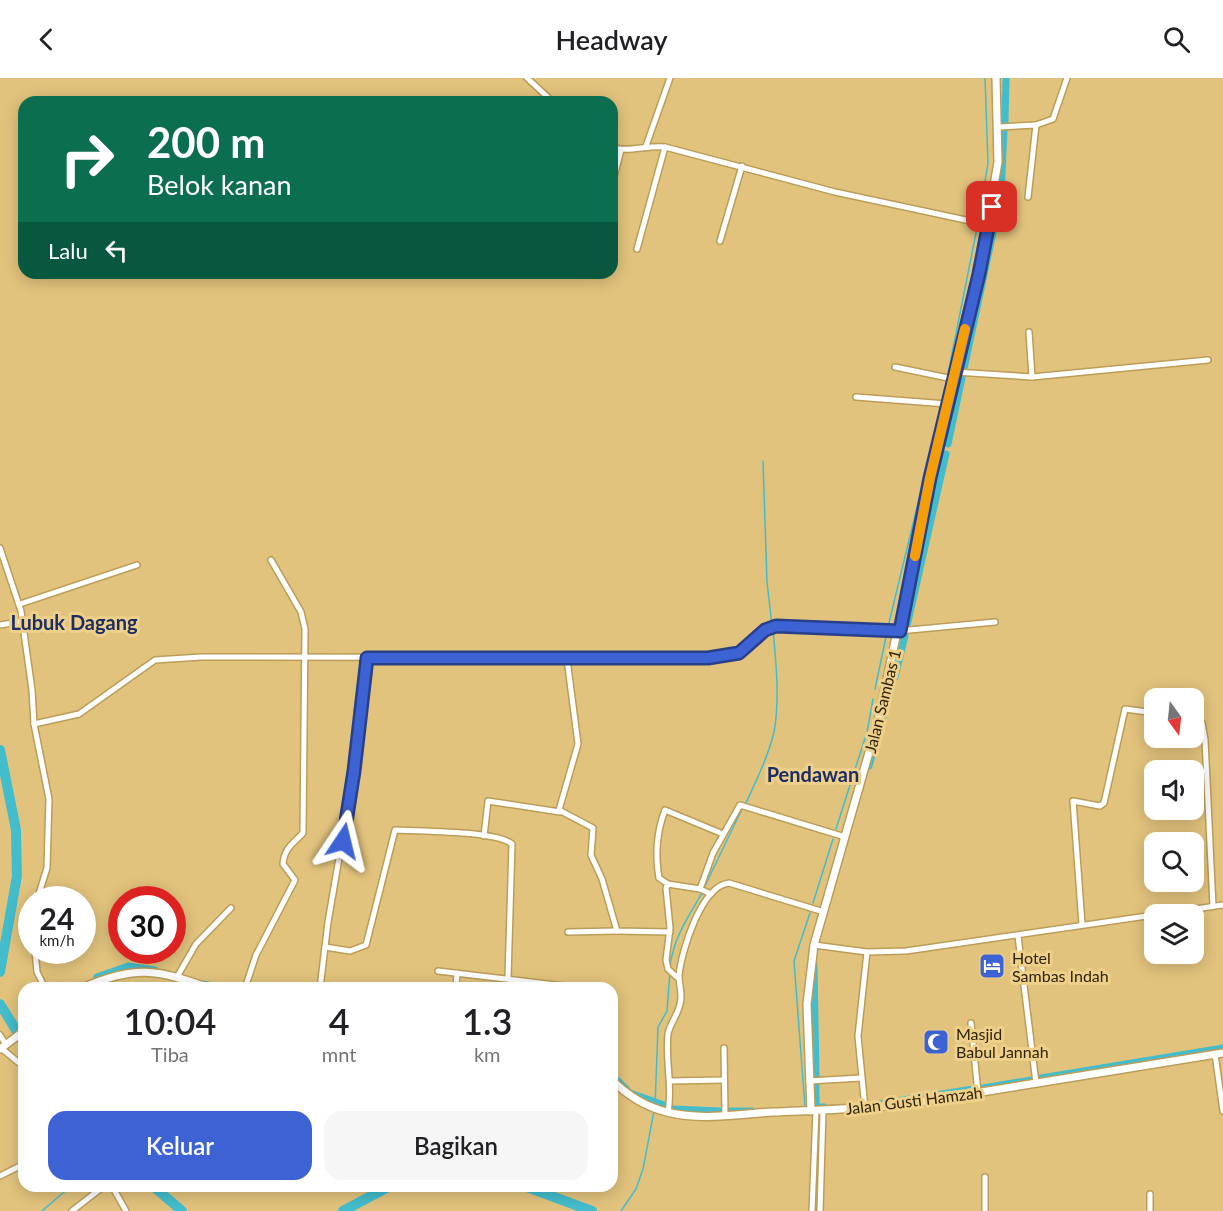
<!DOCTYPE html>
<html lang="id">
<head>
<meta charset="utf-8">
<style>
	body { margin:0; font-family:Lato,sans-serif; background:#f6f6f6; color:#202124; height:100vh; display:flex; flex-direction:column; font-size:22px; white-space:nowrap }
	* { box-sizing:border-box; margin:0 }
	p { font-size:20px; color:#757577 }
	.icon { flex:none; width:33px; height:33px; fill:none; stroke:currentColor; stroke-width:2; stroke-linecap:round; stroke-linejoin:round }
	.map { position:relative; flex:1; overflow:hidden }
	.details { position:absolute; left:18px; top:904px; width:600px; height:210px; display:flex; flex-direction:column; background:#fff; border-radius:18px; box-shadow:0 3px 15px #0003 }
	.details>* { flex:none }
	.hud { position:absolute; left:18px; top:18px; width:600px; height:183px; border-radius:18px; box-shadow:0 3px 15px #0003; background:#0b6e4f; color:#fff; overflow:hidden }
	.needle { width:39px; rotate:165deg }
	.fabs { position:absolute; left:1144px; top:610px; display:grid; gap:12px }
	.fabs a { display:grid; place-items:center; width:60px; height:60px; border-radius:12px; background:#fff; box-shadow:0 3px 15px #0003; font-size:30px }
	.speed { position:absolute; left:18px; top:808px; display:flex; gap:12px; font-size:30px; font-weight:700; text-align:center }
	.speed>* { display:grid; place-content:center; width:78px; height:78px; border-radius:50%; background:#fff; box-shadow:0 3px 15px #0003; line-height:1 }
	.speed small { font-size:15px; font-weight:400 }
	.speed .limit { border:9px solid #d22; background:#fff; color:#111 }
	.pin { position:absolute; display:grid; place-items:center; width:51px; height:51px; color:#fff; margin:-26px; border-radius:12px; box-shadow:0 3px 9px #0006 }
	.me { position:absolute; width:66px; margin:-33px; rotate:10deg; stroke-linejoin:round; filter:drop-shadow(0 0 4px #0008) }
	.turn { display:flex; align-items:center; gap:21px; height:126px; padding:0 30px; font-size:27px }
	.turn .icon { width:78px; height:78px; stroke-width:2.5 }
	.turn b { display:block; font-size:42px; line-height:51px }
	.then { display:flex; align-items:center; height:57px; padding:0 30px; background:#0003; gap:12px; font-size:22px }
	.eta { display:flex; justify-content:space-evenly; align-items:center; height:102px; text-align:center }
	.eta b { font-size:36px; font-weight:600; line-height:42px }
	.button { display:flex; gap:12px; margin-top:auto; padding:12px 30px }
	.button a { flex:1; height:69px; border-radius:18px; background:#3d62d4; color:#fff; font-size:24px; font-weight:600; line-height:69px; text-align:center }
	.button a+a { background:#f6f6f6; color:#202124 }
	header { display:flex; justify-content:space-between; align-items:center; height:78px; padding:0 30px; background:#fff; font-size:27px; font-weight:600 }
	.map>svg:first-child { display:block }
	.lines { fill:none; stroke-linecap:round; stroke-linejoin:round }
	.stream { stroke:#43bdcc; stroke-width:1.5 }
	.canal { stroke:#43bdcc; stroke-width:7 }
	.river { stroke:#43bdcc; stroke-width:10 }
	.street-casing { stroke:#bb9d58; stroke-width:8 }
	.secondary-casing { stroke:#bb9d58; stroke-width:10 }
	.street { stroke:#fff; stroke-width:5 }
	.secondary { stroke:#fff; stroke-width:7 }
	.route-casing { stroke:#28408a; stroke-width:15 }
	.route { stroke:#3d62d4; stroke-width:10 }
	.slow { stroke:#f59e0b; stroke-width:10 }
	.labels { text-anchor:middle; dominant-baseline:central; stroke-width:6; stroke-linejoin:round; paint-order:stroke }
	.street-label { font-size:16px; fill:#2f2305; stroke:#efd08a }
	.poi-label { font-size:16px; fill:#2f2305; stroke:#efd08a; text-anchor:start }
	.quarter-label { font-size:20px; font-weight:bold; fill:#1b2d64; stroke:#efd08a }
</style>
</head>
<body>
<header><svg class="icon" aria-label="back" viewBox="0 0 24 24"><path d="M15 5l-7 7 7 7"/></svg>Headway<svg class="icon" aria-label="search" viewBox="0 0 24 24"><circle cx="10" cy="10" r="6"/><path d="M15 15l6 6"/></svg></header>
<div class="map">
<svg width="1223" height="1133" viewBox="0 0 1223 1133">
	<rect width="100%" height="100%" fill="#e2c37d"/>
	<g class="lines">
		<g class="stream">
			<polyline points="979,140 988,85 985,0"/>
			<polyline points="943,321 977,150"/>
			<polyline points="763,383 767,504 772,547"/>
			<polyline points="888,549 941,330"/>
			<polyline points="875,611 886,559"/>
			<path d="M745 727C756 703 768 679 774 654 780 622 776 583 773 552"/>
			<polyline points="836,751 867,654 873,621"/>
			<polyline points="704,810 742,731"/>
			<polyline points="813,825 833,761"/>
			<path d="M670 889C673 861 688 839 702 815"/>
			<polyline points="655,1028 658,949 667,933 670,894"/>
			<polyline points="805,1029 794,883 810,835"/>
			<polyline points="42,1133 71,1108"/>
			<polyline points="621,1133 636,1111 643,1091 654,1033"/>
		</g>
		<g class="canal">
			<polyline points="1005,44 1006,0"/>
			<polyline points="964,291 1001,117 1004,53"/>
			<polyline points="948,366 962,300"/>
			<polyline points="907,548 946,376"/>
			<polyline points="895,599 905,558"/>
			<polyline points="869,688 892,608"/>
			<polyline points="814,886 816,998"/>
			<polyline points="97,899 128,888 155,892"/>
			<polyline points="205,906 219,910"/>
			<polyline points="612,997 630,1015 664,1027"/>
			<polyline points="1041,1000 1223,970"/>
			<polyline points="816,1008 816,1029 824,1029"/>
			<polyline points="983,1010 1031,1002"/>
			<polyline points="878,1026 973,1011"/>
			<polyline points="674,1031 720,1033"/>
			<polyline points="730,1033 752,1033"/>
		</g>
		<g class="river">
			<polyline points="0,672 16,752 17,798 0,894"/>
			<polyline points="0,926 24,965"/>
			<polyline points="153,1108 182,1133"/>
			<polyline points="524,1108 592,1133"/>
			<polyline points="343,1133 390,1108"/>
		</g>
		<g class="street-casing">
			<g id="street">
				<polyline points="527,0 553,24"/>
				<polyline points="999,49 1036,47 1053,41 1067,0"/>
				<polyline points="646,68 670,0"/>
				<path d="M612 69C625 75 648 67 665 69L835 114 989 147"/>
				<polyline points="612,106 621,72"/>
				<polyline points="1028,119 1036,47"/>
				<polyline points="720,163 742,88"/>
				<polyline points="637,171 665,69"/>
				<polyline points="1029,254 1032,299"/>
				<polyline points="895,289 953,301"/>
				<polyline points="955,294 1032,299 1208,282"/>
				<polyline points="856,319 947,326"/>
				<polyline points="0,470 21,533 32,612 34,646 49,721 47,790 37,822"/>
				<polyline points="20,526 137,487"/>
				<polyline points="0,547 23,543"/>
				<polyline points="567,581 578,666 559,732 593,750 591,777 602,801 617,853 670,854"/>
				<polyline points="1194,642 1202,645 1205,662 1213,828"/>
				<polyline points="34,646 79,636 155,582 201,579 708,580 739,575 765,552 776,548 888,554 995,544"/>
				<polyline points="484,758 488,723 560,734"/>
				<path d="M668 806 659 800C655 777 657 753 665 732L723 756"/>
				<polyline points="700,811 713,775 740,727 845,759"/>
				<polyline points="1082,846 1073,723 1100,728 1104,725 1125,631 1155,635"/>
				<polyline points="568,854 617,853"/>
				<polyline points="1018,858 1036,1005"/>
				<polyline points="814,867 867,874 906,873 1223,827"/>
				<path d="M325 869 350 873 366 867 395 752C419 753 496 753 512 766L508 899"/>
				<polyline points="35,873 37,894 45,910"/>
				<polyline points="438,893 572,909"/>
				<polyline points="177,899 196,866 231,830"/>
				<polyline points="679,901 668,891 666,882 670,850 666,810 668,806 700,811 711,816"/>
				<path d="M245 910 256 877 295 802 283 786C284 770 294 765 303 755L305 551 301 534 271 482"/>
				<polyline points="320,910 328,844 354,693 367,580"/>
				<polyline points="456,910 457,895"/>
				<polyline points="971,945 978,1015"/>
				<polyline points="0,957 6,967"/>
				<polyline points="1,970 24,989"/>
				<polyline points="724,970 725,1038"/>
				<polyline points="1215,976 1223,1033"/>
				<polyline points="670,1003 724,1002"/>
				<polyline points="809,1003 861,1000"/>
				<polyline points="865,1031 858,958 867,874"/>
				<path d="M668 1034C673 1008 665 982 668 956 670 945 678 937 680 926 683 917 679 908 679 898 681 874 701 808 729 805L824 834"/>
				<polyline points="0,1098 24,1086"/>
				<polyline points="112,1108 126,1133"/>
				<polyline points="72,1133 104,1108"/>
				<polyline points="812,1133 816,1033"/>
				<polyline points="820,1133 823,1033"/>
				<polyline points="985,1133 985,1099"/>
				<polyline points="1150,1133 1150,1116"/>
			</g>
		</g>
		<g class="secondary-casing">
			<g id="secondary">
				<path d="M82 910C135 887 156 891 209 910"/>
				<polyline points="0,971 24,953"/>
				<path d="M612 1002C628 1018 646 1029 667 1034 702 1043 738 1036 773 1034 818 1032 862 1031 907 1026L1223 975"/>
				<polyline points="811,1033 807,926 814,867 878,643 930,400 979,196 998,84 996,0"/>
			</g>
		</g>
		<use href="#street" class="street"/>
		<use href="#secondary" class="secondary"/>
	</g>
	<g class="lines">
		<g class="route-casing">
			<polyline id="route" points="343,763 354,693 367,580 708,580 739,575 765,552 776,548 900,553 930,400 979,196 992,129"/>
		</g>
		<use href="#route" class="route"/>
		<polyline class="slow" points="915,478 930,400 965,251"/>
	</g>
	<defs>
		<g id="hotel-square" transform="scale(1.35)"><rect x="-9" y="-9" width="18" height="18" rx="4" fill="#3d62d4" stroke="#efd08a"/><path d="M-6-4.5h1.5V1H6V5H4.5V3h-9V5H-6ZM-4 0a1.8 1.8 0 1 1 3.6 0ZM.5 0V-2.5h3Q6-2.5 6 0Z" fill="#fff"/></g>
		<g id="mosque-square" transform="scale(1.35)"><rect x="-9" y="-9" width="18" height="18" rx="4" fill="#3d62d4" stroke="#efd08a"/><path d="M3.5-4.9A6 6 0 1 0 3.5 4.9A5 5 0 1 1 3.5-4.9Z" fill="#fff"/></g>
	</defs>
	<g fill-rule="evenodd">
		<use href="#hotel-square" x="992" y="888"/>
		<use href="#mosque-square" x="936" y="964"/>
	</g>
	<g class="labels">
		<g class="street-label">
			<text transform="translate(882 623) rotate(-76)">Jalan Sambas 1</text>
			<text transform="translate(914 1022) rotate(-7)">Jalan Gusti Hamzah</text>
		</g>
		<g class="poi-label">
			<text x="1012" y="879">Hotel<tspan x="1012" dy="18">Sambas Indah</tspan></text>
			<text x="956" y="955">Masjid<tspan x="956" dy="18">Babul Jannah</tspan></text>
		</g>
		<g class="quarter-label">
			<text x="74" y="544">Lubuk Dagang</text>
			<text x="813" y="696">Pendawan</text>
		</g>
	</g>
</svg>
<div class="fabs">
<a><svg class="needle" viewBox="-14 -14 28 28"><path d="M0-13l5 13h-10z" fill="#e53935"/><path d="M0 13l5-13h-10z" fill="#757577"/></svg></a>
<a><svg class="icon" aria-label="sound" viewBox="0 0 24 24"><path d="M4 9h4l5-4v14l-5-4H4zM17 9q2 3 0 6"/></svg></a>
<a><svg class="icon" aria-label="search" viewBox="0 0 24 24"><circle cx="10" cy="10" r="6"/><path d="M15 15l6 6"/></svg></a>
<a><svg class="icon" aria-label="layers" viewBox="0 0 24 24"><path d="M12 4l9 5-9 5-9-5zM3 14l9 5 9-5"/></svg></a>
</div>
<div class="speed"><div>24<small>km/h</small></div><div class="limit">30</div></div>
<div class="pin" style="left:992px;top:129px;background:#d93025"><svg class="icon" aria-label="arrive" viewBox="0 0 24 24"><path d="M6 21V4h12l-3 4 3 4H6"/></svg></div>
<svg class="me" style="left:343px;top:763px" viewBox="-20 -20 40 40"><path d="M0-17L14 15 0 8-14 15z" fill="#3d62d4" stroke="#fff" stroke-width="4"/></svg>
<div class="hud">
<div class="turn"><svg class="icon" aria-label="right" viewBox="0 0 24 24"><path d="M7 20v-9h11M14 6l5 5-5 5"/></svg><div><b>200 m</b>Belok kanan</div></div>
<div class="then">Lalu<svg class="icon" aria-label="left" viewBox="0 0 24 24"><path d="M17 20v-9H6M10 6l-5 5 5 5"/></svg></div>
</div>
<section class="details">
<div class="eta">
<div><b>10:04</b><p>Tiba</p></div>
<div><b>4</b><p>mnt</p></div>
<div><b>1.3</b><p>km</p></div>
</div>
<div class="button"><a>Keluar</a><a>Bagikan</a></div>
</section>
</div>
</body>
</html>
